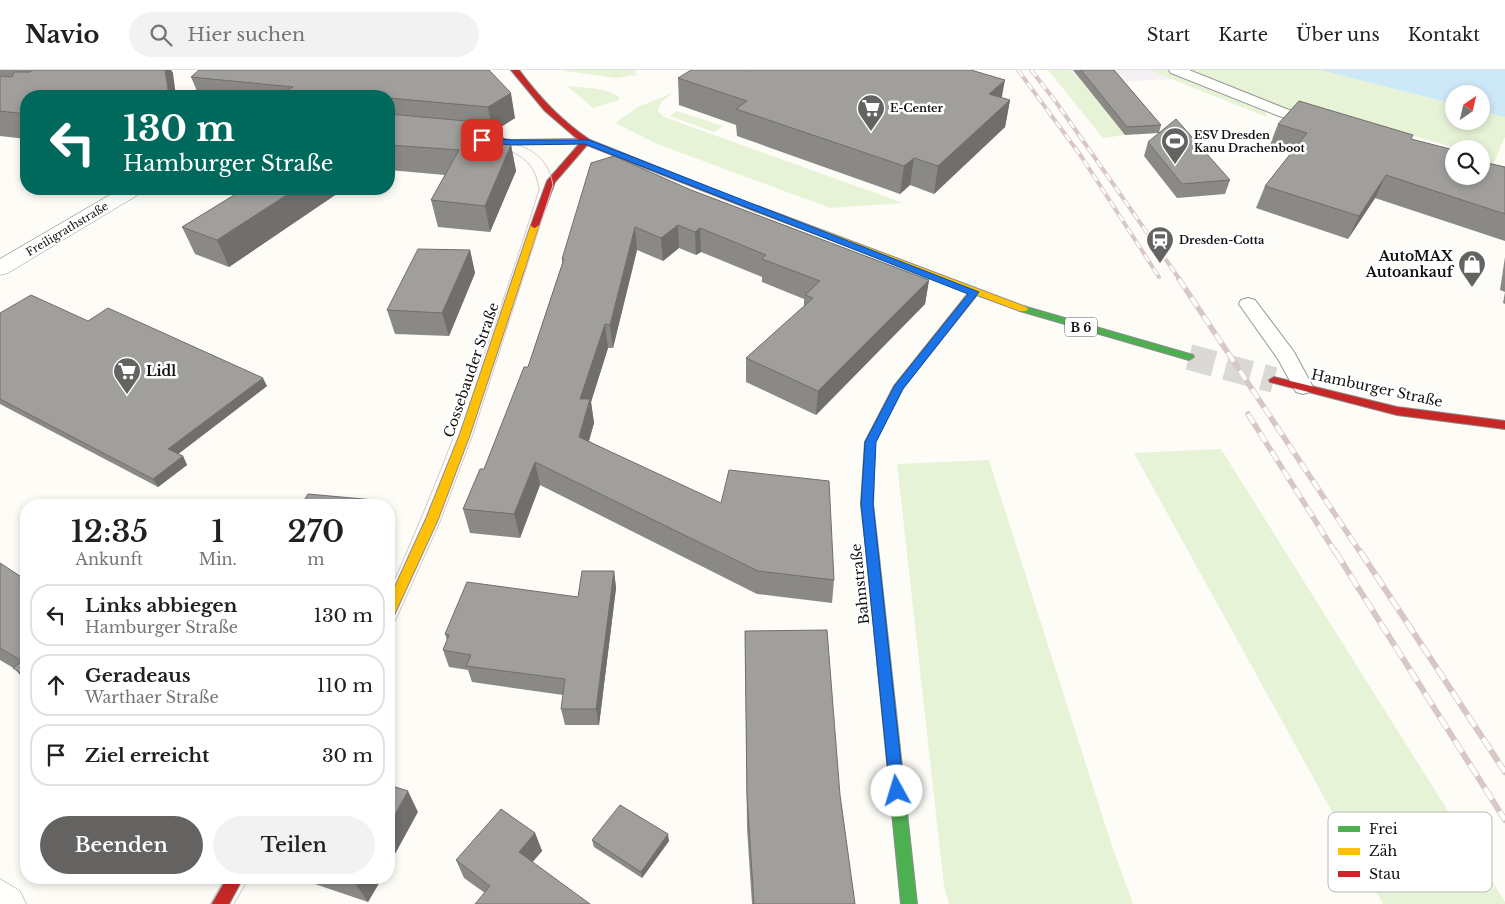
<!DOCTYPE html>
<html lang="de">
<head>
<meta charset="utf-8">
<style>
	body { margin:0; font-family:"Libre Baskerville",serif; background:#f2f2f2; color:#202124; height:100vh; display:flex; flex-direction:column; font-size:19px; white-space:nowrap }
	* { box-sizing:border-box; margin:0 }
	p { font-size:16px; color:#757577 }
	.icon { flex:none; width:28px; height:28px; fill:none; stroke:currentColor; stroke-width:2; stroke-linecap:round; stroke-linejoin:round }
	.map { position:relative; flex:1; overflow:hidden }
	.drawer { position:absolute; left:20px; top:429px; width:375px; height:385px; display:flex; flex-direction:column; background:#fff; border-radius:20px; box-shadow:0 2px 8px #0003 }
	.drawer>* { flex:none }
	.banner { position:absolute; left:20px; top:20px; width:375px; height:105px; border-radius:20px; box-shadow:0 2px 8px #0003; background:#00695c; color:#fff; overflow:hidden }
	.needle { width:32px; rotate:34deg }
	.controls { position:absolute; left:1445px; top:15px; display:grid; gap:10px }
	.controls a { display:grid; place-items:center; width:45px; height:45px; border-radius:50%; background:#fff; box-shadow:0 2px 8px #0003; font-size:25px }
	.pin { position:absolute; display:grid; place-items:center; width:42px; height:42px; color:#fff; margin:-21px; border-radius:10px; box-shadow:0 2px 8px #0006 }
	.me { position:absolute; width:55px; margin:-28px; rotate:354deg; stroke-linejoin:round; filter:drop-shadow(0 0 4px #0008) }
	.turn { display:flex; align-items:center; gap:18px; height:105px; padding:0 20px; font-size:22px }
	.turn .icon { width:65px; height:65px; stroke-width:2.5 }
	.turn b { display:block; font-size:35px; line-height:42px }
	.eta { display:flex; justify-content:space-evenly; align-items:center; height:85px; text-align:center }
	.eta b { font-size:30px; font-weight:600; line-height:35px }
	.primary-button { display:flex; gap:10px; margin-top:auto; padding:10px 20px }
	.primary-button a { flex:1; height:58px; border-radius:30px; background:#646362; color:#fff; font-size:20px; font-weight:600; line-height:58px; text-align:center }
	.primary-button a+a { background:#f2f2f2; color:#202124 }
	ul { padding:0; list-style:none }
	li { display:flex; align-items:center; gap:15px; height:62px; margin:0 10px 8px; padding:0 10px; border:2px solid #e0e0e0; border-radius:20px }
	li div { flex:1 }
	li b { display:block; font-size:19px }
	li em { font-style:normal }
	header { display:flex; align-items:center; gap:30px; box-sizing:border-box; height:70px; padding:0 25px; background:#fff; border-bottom:1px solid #e0e0e0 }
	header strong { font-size:24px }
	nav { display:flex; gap:28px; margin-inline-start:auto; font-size:18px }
	.search { width:350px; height:45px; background:#f2f2f2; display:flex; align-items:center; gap:12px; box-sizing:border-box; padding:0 18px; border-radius:28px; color:#757577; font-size:19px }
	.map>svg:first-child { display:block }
	.industrial { fill:#f5f0f3 }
	.green { fill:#e7f3d7 }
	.water { fill:#cde8f7 }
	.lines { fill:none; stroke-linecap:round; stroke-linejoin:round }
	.primary-tunnel { stroke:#dad9d4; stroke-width:26; stroke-dasharray:26 12; stroke-linecap:butt }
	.lane-casing { stroke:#979795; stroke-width:2 }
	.street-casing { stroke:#979795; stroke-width:1 }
	.fast-casing { stroke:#8e8d8b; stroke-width:2 }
	.slow-casing { stroke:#8e8d8b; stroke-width:2 }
	.jam-casing { stroke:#8e8d8b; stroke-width:2 }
	.lane { fill:#fffffe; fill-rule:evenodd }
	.street { fill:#fffffe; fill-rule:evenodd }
	.fast { fill:#4caf50; fill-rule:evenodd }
	.slow { fill:#ffc107; fill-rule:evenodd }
	.jam { fill:#c62828; fill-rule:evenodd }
	.tram { stroke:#d9c6c7; stroke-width:1 }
	.rail-far2-casing { stroke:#d9c6c7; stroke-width:4 }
	.rail-far1-casing { stroke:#d9c6c7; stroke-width:5.5 }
	.rail-casing { stroke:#d9c6c7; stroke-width:6 }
	.rail-far2 { stroke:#fff; stroke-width:2.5; stroke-dasharray:8; stroke-linecap:butt }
	.rail-far1 { stroke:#fff; stroke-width:4; stroke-dasharray:11; stroke-linecap:butt }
	.rail { stroke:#fff; stroke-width:4.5; stroke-dasharray:14; stroke-linecap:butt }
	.wall { fill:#8a8986 }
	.shaded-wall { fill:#716f6d }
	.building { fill:#a19f9c; stroke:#716f6d }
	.route { fill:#1a73e8; stroke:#114b97 }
	.labels { text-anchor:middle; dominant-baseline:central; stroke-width:5; stroke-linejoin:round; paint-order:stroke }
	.far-poi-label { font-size:11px; font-weight:bold; fill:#111; stroke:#fff; text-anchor:start }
	.far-street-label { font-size:11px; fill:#111; stroke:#fff }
	.shield { fill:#fff; stroke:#585858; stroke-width:1 }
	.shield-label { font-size:12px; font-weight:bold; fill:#111 }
	.poi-label { font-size:14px; font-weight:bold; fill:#111; stroke:#fff; text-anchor:end }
	.street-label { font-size:14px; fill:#111; stroke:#fff }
	.key { fill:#fff; stroke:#b8b8b8; stroke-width:1 }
	.key-label { font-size:14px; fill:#111 }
</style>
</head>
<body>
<header>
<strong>Navio</strong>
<div class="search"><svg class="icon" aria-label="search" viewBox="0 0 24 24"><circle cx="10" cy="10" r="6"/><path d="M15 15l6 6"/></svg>Hier suchen</div>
<nav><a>Start</a><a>Karte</a><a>Über uns</a><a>Kontakt</a></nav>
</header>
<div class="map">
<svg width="1505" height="834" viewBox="0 0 1505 834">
	<rect width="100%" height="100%" fill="#fdfcf7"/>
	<polygon class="industrial" points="1069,0 1149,0 1172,9 1084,14"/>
	<g class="green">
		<polygon points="559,0 635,0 636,5 616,8"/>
		<polygon points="1048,0 1069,0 1084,14 1125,65 1103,68"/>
		<polygon points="1149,0 1320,0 1454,34 1454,51 1481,51 1481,41 1505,47 1505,67 1492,97 1481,89 1481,79 1458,79 1314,36 1306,46 1265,40 1267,47"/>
		<path d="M567 16C584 18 605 17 619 27V30L593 38Z"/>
		<polygon points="673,23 661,32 658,41 664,47 903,133 830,138 657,74 615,53 638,37"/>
		<polygon points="677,41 723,56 714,62 670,46"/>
		<polygon points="1221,379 1505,832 1505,834 1383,834 1134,383"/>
		<polygon points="989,390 1111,773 1133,834 949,834 944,816 897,394"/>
	</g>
	<polygon class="water" points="1320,0 1505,0 1505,47 1481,41 1481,24 1454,24 1454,34"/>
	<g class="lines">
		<polyline class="primary-tunnel" points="1189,287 1274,310"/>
		<g class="lane-casing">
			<g id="lane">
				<polygon points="1169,0 1189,0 1289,40 1321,49 1324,52 1316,57 1279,46 1171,3"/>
				<polygon points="1248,228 1255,230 1294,282 1313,317 1310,322 1303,324 1296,322 1278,289 1239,234 1241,230"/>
			</g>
		</g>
		<g class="street-casing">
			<g id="street">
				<polygon points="120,119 144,119 141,123 8,203 0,205 0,189"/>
				<polygon points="0,809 20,821 26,834 0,834"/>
			</g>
		</g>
		<g class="fast-casing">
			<g id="fast">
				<polygon points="1023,236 1193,285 1194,287 1189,290 1020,241 1018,239"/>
				<polygon points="873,482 877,484 879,487 917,834 901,834 867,487 869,484"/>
			</g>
		</g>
		<g class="slow-casing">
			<g id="slow">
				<polygon points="467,67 512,70 586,69 590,71 586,73 512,74 470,71 466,69"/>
				<polygon points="758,136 1026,237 1028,239 1026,241 1020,241 977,225 902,319 875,372 873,434 879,487 877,490 869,490 867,487 861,434 865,372 894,316 969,222 755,141 754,139"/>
				<polygon points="535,152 539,155 470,364 438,449 395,543 393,547 389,548 389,530 426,449 460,364 531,155"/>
			</g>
		</g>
		<g class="jam-casing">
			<g id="jam">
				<path d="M511 0H519C539 27 561 51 590 70L762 139 758 142 755 141 587 75 555 112 539 155 535 158 532 157 531 155 547 111 581 72 545 41Z"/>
				<polygon points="1274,307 1397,337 1505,351 1505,359 1397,345 1270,312 1269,310"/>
				<polygon points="227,808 243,808 229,834 212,834"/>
			</g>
		</g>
		<use href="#lane" class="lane"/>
		<use href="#street" class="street"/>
		<use href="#fast" class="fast"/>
		<use href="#slow" class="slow"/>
		<use href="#jam" class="jam"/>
		<g class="tram">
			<path d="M389 522C448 391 496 257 539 120 536 94 523 85 499 77"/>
			<path d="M389 565 440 452 473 364 553 115C547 81 524 76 494 68"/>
			<polyline points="210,834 225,808"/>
			<polyline points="234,834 249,808"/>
		</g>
		<g class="rail-far2-casing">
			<g id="rail-far2">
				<polyline points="1018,0 1081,86 1159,207"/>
				<polyline points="1031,0 1056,32 1180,210"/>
			</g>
		</g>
		<g class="rail-far1-casing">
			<g id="rail-far1">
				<polyline points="1179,209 1360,482"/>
				<polyline points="1248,344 1335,482"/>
			</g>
		</g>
		<g class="rail-casing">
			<g id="rail">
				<polyline points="1335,481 1505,750"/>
				<polyline points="1360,481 1505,702"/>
			</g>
		</g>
		<use href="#rail-far2" class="rail-far2"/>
		<use href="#rail-far1" class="rail-far1"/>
		<use href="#rail" class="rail"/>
	</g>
	<g class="wall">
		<polygon points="0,0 171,0 173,3 26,26 26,69 0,66"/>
		<polygon points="489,0 515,48 496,60 511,75 516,101 490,162 438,157 431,130 445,105 389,100 389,26 199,26 191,7"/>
		<polygon points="1073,0 1114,0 1161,55 1159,63 1125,65"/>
		<polygon points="751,1 1002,28 1010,30 1005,57 934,124 910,115 900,124 737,66 736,55 679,35 678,8"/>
		<polygon points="1278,54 1411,69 1487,93 1505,97 1505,171 1375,128 1348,169 1256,138 1265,116 1291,83 1269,77"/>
		<polygon points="1148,72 1230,110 1225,124 1177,128 1144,86"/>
		<polygon points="244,119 344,119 229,197 195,184 182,157"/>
		<polygon points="691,120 929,210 925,234 816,345 746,312 746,288 804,236 804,229 762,212 762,207 701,182 696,185 679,178 663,191 637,180 613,278 608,278 591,332 594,353 589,371 834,510 832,533 757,524 540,415 520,468 470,463 463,439 484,399 528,297 562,194 562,189"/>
		<polygon points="470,180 475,203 449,266 395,264 387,240"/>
		<polygon points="1505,187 1505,234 1503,233 1505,222 1500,220"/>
		<polygon points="0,243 88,251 267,316 178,384 183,386 187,395 158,417 0,334"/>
		<polygon points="0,493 26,510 26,612 15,599 0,590"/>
		<polygon points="614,501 616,518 599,655 565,655 561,639 563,625 472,612 468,600 449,597 443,580 447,570 445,564 578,527"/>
		<polygon points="745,561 840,725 855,834 752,834 747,758"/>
		<polygon points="535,763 542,781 532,792 485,823 464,808 456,790"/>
		<polygon points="592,770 669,771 642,808 594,777"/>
		<polygon points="297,808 382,808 368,832"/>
	</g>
	<g class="shaded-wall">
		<polygon points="165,0 171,0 173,3 176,26 169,26"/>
		<polygon points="1005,10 1000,37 989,24"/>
		<polygon points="511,23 515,48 493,62 488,37"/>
		<polygon points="1010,30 1005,57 934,124 938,96"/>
		<polygon points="511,75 516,101 490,162 485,136"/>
		<polygon points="914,88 910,115 900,124 904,96"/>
		<polygon points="1386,105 1375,128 1348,169 1359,146"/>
		<polygon points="296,119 344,119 229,197 217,170"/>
		<polygon points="678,155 679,178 663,191 661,168"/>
		<polygon points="635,157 637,180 613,278 610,255"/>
		<polygon points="700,158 701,182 696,185 695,162"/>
		<polygon points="470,180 475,203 449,266 442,243"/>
		<polygon points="929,210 925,234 816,345 818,321"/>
		<polygon points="605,254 608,278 591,332 594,353 583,391 579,367 580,329"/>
		<polygon points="263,308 267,316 173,388 168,379"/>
		<polygon points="183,386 187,395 158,417 153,409"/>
		<polygon points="535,392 540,415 520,468 514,444"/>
		<polygon points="374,430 376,435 372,435"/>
		<polygon points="614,501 616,518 599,655 596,639"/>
		<polygon points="408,721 418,742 389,795 389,755"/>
		<polygon points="535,763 542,781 526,800 519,782"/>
		<polygon points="668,764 669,771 642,808 641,802"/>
		<polygon points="358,808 382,808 368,832 355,813"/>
	</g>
	<g class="building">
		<polygon points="31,0 165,0 169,26 26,26 26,44 0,41 0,6 12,7 14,2 30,2"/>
		<polygon points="199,0 489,0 511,23 488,37 389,28 389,26 277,26 293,17 191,7"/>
		<polygon points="691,0 747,0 751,1 753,0 971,0 1005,10 989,24 1010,30 938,96 914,88 904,96 736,39 747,31 678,8"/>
		<polygon points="1081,0 1114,0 1161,55 1127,57"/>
		<polygon points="1299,31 1413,65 1411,69 1454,80 1454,106 1481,106 1481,87 1488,89 1487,93 1505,97 1505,144 1386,105 1359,146 1265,116 1307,63 1278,54"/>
		<polygon points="389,44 488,53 511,75 485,136 431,130 459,80 389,75"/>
		<polygon points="1176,49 1230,110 1182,114 1148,72"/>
		<polygon points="614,86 691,120 929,210 818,321 746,288 813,228 805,225 820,211 762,189 766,185 700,158 695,162 678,155 661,168 635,157 610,255 605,254 580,329 590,329 579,367 721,433 729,400 829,411 834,510 758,501 535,392 514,444 463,439 480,399 484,399 524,297 528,297 564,189 562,189 591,93"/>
		<polygon points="244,119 296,119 217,170 182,157"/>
		<polygon points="418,179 470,180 442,243 387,240"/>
		<polygon points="31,225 88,251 108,238 263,308 168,379 183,386 153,409 0,329 0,243"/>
		<polygon points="308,424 374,430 372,435 301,435"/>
		<polygon points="0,493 26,510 26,607 13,598 22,591 0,578"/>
		<polygon points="582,501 614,501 596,639 561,639 565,609 466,596 471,585 443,580 449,565 445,564 467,512 578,527"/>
		<polygon points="827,560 840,725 855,834 754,834 747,726 745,561"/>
		<polygon points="389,715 408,721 389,755"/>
		<polygon points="620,735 668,764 641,802 592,770"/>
		<polygon points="501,739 535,763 519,782 590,834 475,834 490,816 456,790"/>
		<polygon points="339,808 358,808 355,813"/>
	</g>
	<polygon class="route" points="482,68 512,70 589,70 979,222 903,319 876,372 873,434 904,721 902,726 897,728 892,726 890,721 861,434 865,372 895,315 968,224 585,74 512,75 479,72 479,68"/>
	<defs>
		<g id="supermarket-pin" transform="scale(1.4375)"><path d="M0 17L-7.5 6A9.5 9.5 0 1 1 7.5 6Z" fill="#646362" stroke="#fff"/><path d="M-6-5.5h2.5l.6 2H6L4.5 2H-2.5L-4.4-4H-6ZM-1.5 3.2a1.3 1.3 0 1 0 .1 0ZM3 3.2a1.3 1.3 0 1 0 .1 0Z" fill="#fff"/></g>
		<g id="stadium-pin" transform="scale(1.4375)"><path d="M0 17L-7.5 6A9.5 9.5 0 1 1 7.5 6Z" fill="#646362" stroke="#fff"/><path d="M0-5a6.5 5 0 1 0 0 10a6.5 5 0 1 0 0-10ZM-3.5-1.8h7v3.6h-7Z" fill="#fff"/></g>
		<g id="station-pin" transform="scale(1.4375)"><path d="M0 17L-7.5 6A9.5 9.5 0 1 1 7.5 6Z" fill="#646362" stroke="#fff"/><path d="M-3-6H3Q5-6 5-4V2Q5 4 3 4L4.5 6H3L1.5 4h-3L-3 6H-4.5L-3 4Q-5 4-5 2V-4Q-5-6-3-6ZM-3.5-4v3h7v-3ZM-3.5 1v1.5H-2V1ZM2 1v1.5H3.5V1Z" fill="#fff"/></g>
		<g id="shop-pin" transform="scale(1.4375)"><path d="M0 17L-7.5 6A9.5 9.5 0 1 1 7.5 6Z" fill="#646362" stroke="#fff"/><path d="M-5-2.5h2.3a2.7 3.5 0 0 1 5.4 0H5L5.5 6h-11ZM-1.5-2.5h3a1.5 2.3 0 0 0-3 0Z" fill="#fff"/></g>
	</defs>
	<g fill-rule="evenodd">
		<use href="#supermarket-pin" x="871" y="38"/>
		<use href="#stadium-pin" x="1175" y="71"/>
		<use href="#station-pin" x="1160" y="170"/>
		<use href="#shop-pin" x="1472" y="194"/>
		<use href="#supermarket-pin" x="127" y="301"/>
	</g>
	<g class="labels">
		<g class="far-poi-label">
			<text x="890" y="38">E-Center</text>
			<text x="1194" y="65">ESV Dresden<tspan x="1194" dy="13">Kanu Drachenboot</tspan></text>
			<text x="1179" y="170">Dresden-Cotta</text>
		</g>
		<g class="far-street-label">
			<text transform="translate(67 159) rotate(-31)">Freiligrathstraße</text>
		</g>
		<rect class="shield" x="1065" y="247.5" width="32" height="19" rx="4"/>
		<g class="shield-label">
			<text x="1081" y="257">B 6</text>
		</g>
		<g class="poi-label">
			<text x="1453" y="186">AutoMAX<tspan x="1453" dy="16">Autoankauf</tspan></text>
			<text x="146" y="301" text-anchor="start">Lidl</text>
		</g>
		<g class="street-label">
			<text transform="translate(471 300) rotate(-71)">Cossebauder Straße</text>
			<text transform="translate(1377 318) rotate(12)">Hamburger Straße</text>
			<text transform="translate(860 514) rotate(-96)">Bahnstraße</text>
		</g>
	</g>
	<rect x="1328" y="742" width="164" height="80" rx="8" class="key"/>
	<rect x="1338" y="756" width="22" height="6" fill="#4caf50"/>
	<rect x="1338" y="778" width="22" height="7" fill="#ffc107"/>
	<rect x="1338" y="801" width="22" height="6" fill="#c62828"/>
	<g class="key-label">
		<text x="1369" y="764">Frei</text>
		<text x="1369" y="786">Zäh</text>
		<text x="1369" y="809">Stau</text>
	</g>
</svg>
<div class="controls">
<a><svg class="needle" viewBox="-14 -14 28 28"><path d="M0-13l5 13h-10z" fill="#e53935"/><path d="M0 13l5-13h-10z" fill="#757577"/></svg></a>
<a><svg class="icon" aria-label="search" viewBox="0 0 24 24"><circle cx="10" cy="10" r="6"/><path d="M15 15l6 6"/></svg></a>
</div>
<div class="pin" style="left:482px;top:70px;background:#d93025"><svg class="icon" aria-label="arrive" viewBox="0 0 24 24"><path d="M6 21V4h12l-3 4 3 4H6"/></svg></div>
<svg class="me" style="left:897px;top:721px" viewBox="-20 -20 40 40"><circle r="19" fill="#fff"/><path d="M0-13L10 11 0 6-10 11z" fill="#1a73e8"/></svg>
<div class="banner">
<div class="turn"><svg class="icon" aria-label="left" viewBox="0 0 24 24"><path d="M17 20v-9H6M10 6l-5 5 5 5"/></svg><div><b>130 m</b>Hamburger Straße</div></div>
</div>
<section class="drawer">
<div class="eta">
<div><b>12:35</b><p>Ankunft</p></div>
<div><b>1</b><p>Min.</p></div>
<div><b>270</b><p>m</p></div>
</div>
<ul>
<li><svg class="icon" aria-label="left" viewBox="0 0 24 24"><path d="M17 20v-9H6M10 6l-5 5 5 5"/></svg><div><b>Links abbiegen</b><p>Hamburger Straße</p></div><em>130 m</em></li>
<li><svg class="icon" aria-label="ahead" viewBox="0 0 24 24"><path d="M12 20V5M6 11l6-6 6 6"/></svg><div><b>Geradeaus</b><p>Warthaer Straße</p></div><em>110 m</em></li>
<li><svg class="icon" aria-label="arrive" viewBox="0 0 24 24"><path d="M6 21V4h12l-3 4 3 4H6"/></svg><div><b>Ziel erreicht</b></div><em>30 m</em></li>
</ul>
<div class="primary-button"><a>Beenden</a><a>Teilen</a></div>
</section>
</div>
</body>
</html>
